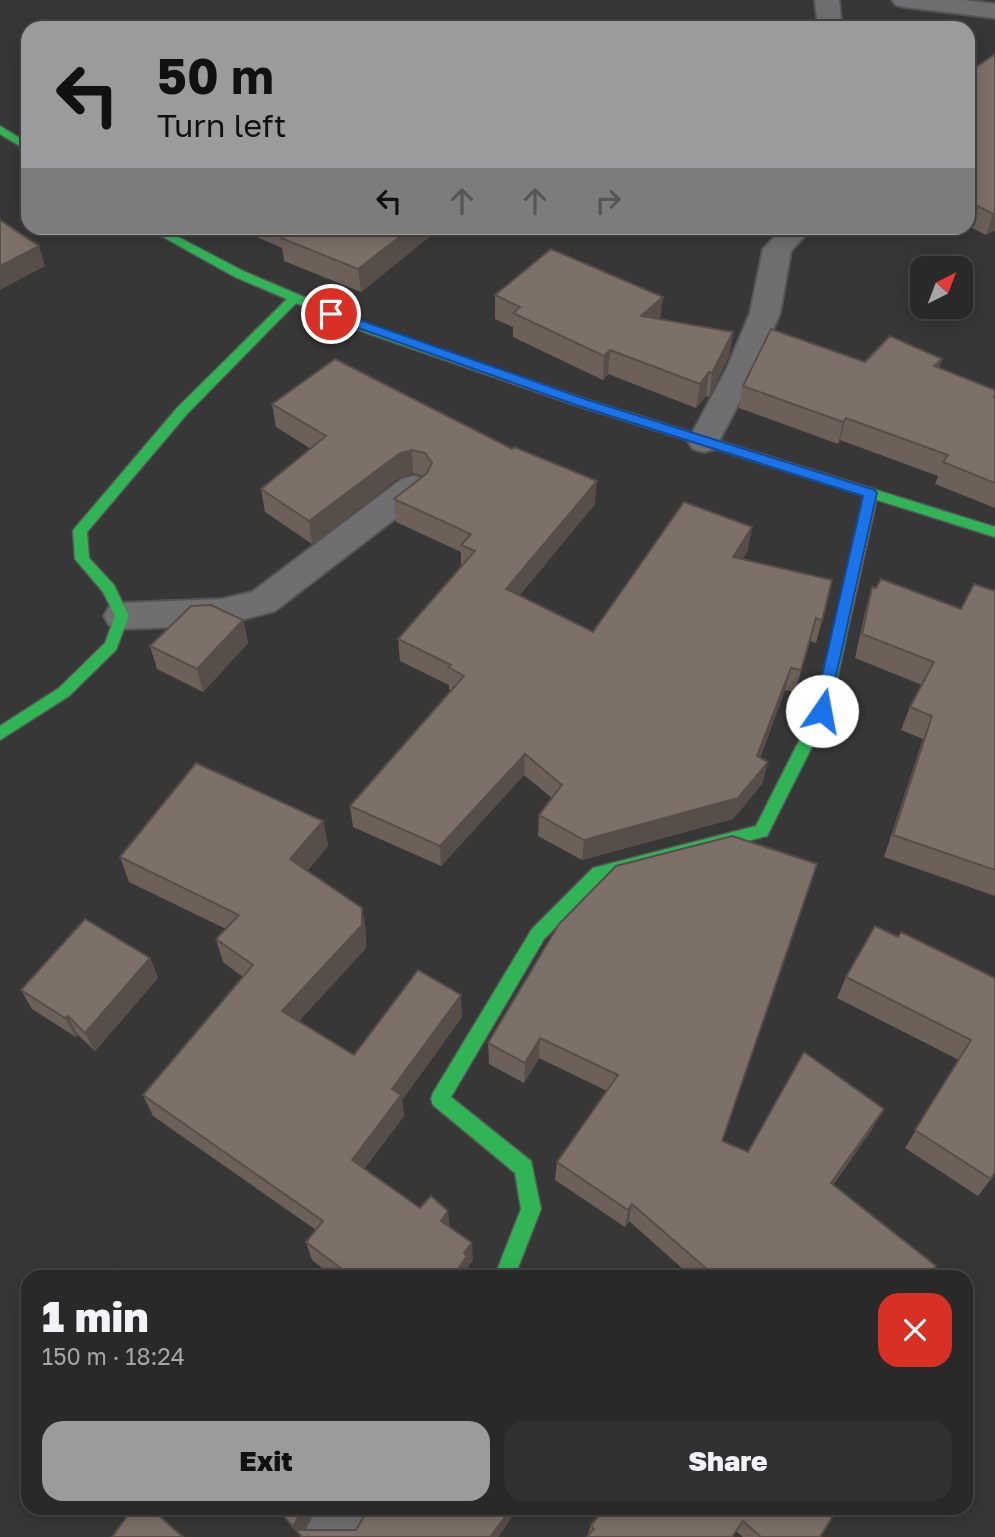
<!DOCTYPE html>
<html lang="en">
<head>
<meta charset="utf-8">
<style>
	body { margin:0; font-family:"Golos Text",sans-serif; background:#313132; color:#f1f3f6; height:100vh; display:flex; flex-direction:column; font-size:26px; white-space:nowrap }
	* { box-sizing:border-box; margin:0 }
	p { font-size:23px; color:#a5a6a8 }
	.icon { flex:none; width:38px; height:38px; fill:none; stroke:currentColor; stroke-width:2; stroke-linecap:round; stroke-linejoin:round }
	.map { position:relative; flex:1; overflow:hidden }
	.sheet { position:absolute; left:21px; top:1270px; width:952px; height:245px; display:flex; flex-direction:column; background:#29292a; border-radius:21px; box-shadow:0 4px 18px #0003,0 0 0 2px #454547 }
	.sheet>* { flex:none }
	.guide { position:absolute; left:21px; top:21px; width:954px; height:214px; border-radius:21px; box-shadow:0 4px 18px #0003,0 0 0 2px #454547; background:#9b9b9d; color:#111; overflow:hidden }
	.needle { width:46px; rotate:42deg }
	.buttons { position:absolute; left:910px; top:256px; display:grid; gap:14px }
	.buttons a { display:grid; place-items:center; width:63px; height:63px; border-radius:14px; background:#29292a; box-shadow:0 4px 18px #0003,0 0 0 2px #454547; font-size:35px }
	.pin { position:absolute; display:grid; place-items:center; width:60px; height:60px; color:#fff; margin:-30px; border:4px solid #fff; border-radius:50%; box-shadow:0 2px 7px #0007 }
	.me { position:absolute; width:77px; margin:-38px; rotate:12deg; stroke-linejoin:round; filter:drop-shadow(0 0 5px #0008) }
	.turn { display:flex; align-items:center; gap:24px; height:147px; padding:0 21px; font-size:32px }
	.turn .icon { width:91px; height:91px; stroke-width:2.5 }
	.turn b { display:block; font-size:49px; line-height:60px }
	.lanes { display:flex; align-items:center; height:66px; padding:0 21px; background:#0003; justify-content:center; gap:35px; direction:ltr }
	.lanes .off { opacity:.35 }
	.round { display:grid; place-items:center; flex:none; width:74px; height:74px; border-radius:21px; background:#313132 }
	.headline { display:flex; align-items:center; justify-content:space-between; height:119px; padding:0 21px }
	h1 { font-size:42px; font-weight:800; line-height:52px }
	.action { display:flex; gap:14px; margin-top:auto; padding:14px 21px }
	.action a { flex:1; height:80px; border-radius:21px; background:#9b9b9d; color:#111; font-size:28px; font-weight:800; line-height:80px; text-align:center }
	.action a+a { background:#313132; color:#f1f3f6 }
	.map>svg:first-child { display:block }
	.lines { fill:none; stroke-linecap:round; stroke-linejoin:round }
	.street-casing { stroke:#555556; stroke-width:4 }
	.fast-casing { stroke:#555556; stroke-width:3 }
	.slow-casing { stroke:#555556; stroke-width:3 }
	.street { fill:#6f6e70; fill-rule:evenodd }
	.fast { fill:#30b455; fill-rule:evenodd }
	.slow { fill:#ff9f0a; fill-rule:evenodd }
	.wall { fill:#6c6059 }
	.shaded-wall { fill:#584e49 }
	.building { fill:#7d7068; stroke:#584e49; stroke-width:2 }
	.route { fill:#1a73e8; stroke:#114b97; stroke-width:2 }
</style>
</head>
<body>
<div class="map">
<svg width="995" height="1537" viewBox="0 0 995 1537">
	<rect width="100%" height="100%" fill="#373738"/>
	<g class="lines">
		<g class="street-casing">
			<g id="street">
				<polygon points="815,0 839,0 842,28 818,28"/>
				<polygon points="892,0 963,0 995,4 995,18 904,7 896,5"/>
				<polygon points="783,228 812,228 791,251 780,313 757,368 715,449 704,452 693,449 688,441 727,368 750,313 763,249"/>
				<polygon points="414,476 426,479 431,487 426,495 275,611 222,625 122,629 109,625 104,616 109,607 122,603 222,599 252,592 402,479"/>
				<polygon points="317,1508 376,1508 361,1537 302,1537"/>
			</g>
		</g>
		<g class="fast-casing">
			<g id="fast">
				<polygon points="0,126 28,143 28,151 0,134"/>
				<polygon points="147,228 161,228 243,271 375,327 585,399 995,527 995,537 575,405 367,333 296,303 187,414 87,532 89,558 114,585 129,616 116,650 69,696 0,740 0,726 59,688 105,643 115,616 103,592 75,559 73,531 75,528 177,408 287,299 235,277"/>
				<polygon points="843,614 850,619 830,711 767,836 604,879 544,939 451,1097 531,1161 541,1209 514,1278 494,1278 521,1209 515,1173 433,1105 431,1099 433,1093 532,929 593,868 756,826 814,711 836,619"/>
			</g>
		</g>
		<g class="slow-casing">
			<polygon id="slow" points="871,488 878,493 850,619 843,624 836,619 864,493"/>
		</g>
		<use href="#street" class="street"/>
		<use href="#fast" class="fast"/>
		<use href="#slow" class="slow"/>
	</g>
	<g class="wall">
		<polygon points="985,60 995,230 986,235 968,226 968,73"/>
		<polygon points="236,228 434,228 434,233 361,292 284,261 282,248"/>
		<polygon points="495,295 660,320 733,332 729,356 709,397 706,396 696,408 608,374 603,380 513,337 513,327 495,319"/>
		<polygon points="942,359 939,368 995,390 995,508 935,484 938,476 840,440 838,444 739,408 743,386 865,362"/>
		<polygon points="272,404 595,504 519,596 593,632 748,550 742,559 822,621 816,643 810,641 795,692 785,690 760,758 768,762 762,784 733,819 582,860 538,836 539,815 552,798 524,775 441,866 353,827 350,806 451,690 449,689 449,685 400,661 398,639 461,567 461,552 396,522 394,499 424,476 413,473 400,477 312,544 265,512 261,489 311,449 276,427"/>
		<polygon points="872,587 961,609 995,591 995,896 884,857 923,739 901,730 910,707 922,685 855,658 865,612"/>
		<polygon points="243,620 248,643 203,692 157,669 150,646"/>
		<polygon points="323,821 328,846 307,871 366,931 366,948 299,1021 354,1055 462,1017 402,1100 404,1116 364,1169 420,1208 450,1227 473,1260 468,1267 468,1273 465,1278 335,1278 312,1260 306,1242 316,1230 153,1116 143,1095 243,977 223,962 216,939 226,929 129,882 120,857"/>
		<polygon points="559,924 722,1141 748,1152 873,1128 833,1185 927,1278 693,1278 629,1221 625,1227 555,1180 557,1162 607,1091 539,1058 524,1083 489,1064 488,1043"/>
		<polygon points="898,937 995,978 991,1179 978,1196 905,1148 959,1060 837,998 846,977"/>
		<polygon points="150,958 158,978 95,1051 78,1035 76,1037 32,1009 21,990"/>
		<polygon points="276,1508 315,1508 303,1530 356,1530 512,1517 498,1537 301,1537"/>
		<polygon points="838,1508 820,1537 743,1537 736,1531 589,1535 588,1534 591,1525"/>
	</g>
	<g class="shaded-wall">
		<polygon points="995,213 995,230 986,235 993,214"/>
		<polygon points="411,228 434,228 434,233 361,292 358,269"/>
		<polygon points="39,246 45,266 0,290 0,266"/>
		<polygon points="663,297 660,320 641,316"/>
		<polygon points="733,332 729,356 709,397 712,373"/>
		<polygon points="610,350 608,374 603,380 604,356"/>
		<polygon points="942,359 935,381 934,366"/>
		<polygon points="709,372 706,396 696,408 700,384"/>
		<polygon points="846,418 840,440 838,444 843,422"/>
		<polygon points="412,450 413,473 400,477 312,544 309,521 399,454"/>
		<polygon points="597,481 595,504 506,612 506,589"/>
		<polygon points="752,527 748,550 729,580 733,557"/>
		<polygon points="816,618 810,641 795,692 801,670"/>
		<polygon points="243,620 248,643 203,692 197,669"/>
		<polygon points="791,668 785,690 752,778 757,756"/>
		<polygon points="525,754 524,775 441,866 440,846"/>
		<polygon points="768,762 762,784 733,819 582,860 584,840"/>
		<polygon points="323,821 328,846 295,884 290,859"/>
		<polygon points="362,908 366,931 366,948 288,1033 282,1011"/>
		<polygon points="150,958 158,978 95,1051 85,1033"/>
		<polygon points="461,995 462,1017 402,1100 404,1116 356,1179 352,1160 392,1089"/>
		<polygon points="68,1016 78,1035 76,1037 65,1018"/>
		<polygon points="540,1038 539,1058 524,1083 525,1063"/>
		<polygon points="884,1109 873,1128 821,1200 831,1183"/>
		<polygon points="632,1204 629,1221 625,1227 628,1210"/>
		<polygon points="448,1211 450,1229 441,1221"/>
		<polygon points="472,1243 473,1260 468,1267 468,1273 465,1278 452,1278 464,1253"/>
		<polygon points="303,1508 315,1508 300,1535 296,1530 300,1536 293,1527"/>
		<polygon points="512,1508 513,1508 512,1517 498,1537 490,1537"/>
	</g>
	<g class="building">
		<polygon points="995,54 995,213 993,214 968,201 968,73"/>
		<polygon points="0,220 39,246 0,266"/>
		<polygon points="286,228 411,228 358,269 281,238 288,229"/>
		<polygon points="551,249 663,297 641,316 733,332 712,373 709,372 700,384 610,350 604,356 513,313 520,307 495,295"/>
		<polygon points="771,329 865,362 890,336 942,359 934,366 995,390 995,395 994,397 995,398 995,483 943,462 948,455 846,418 843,422 743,386"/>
		<polygon points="335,359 512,449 514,447 597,481 506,589 593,632 684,502 752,527 733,557 832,580 822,621 816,618 801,670 791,668 757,756 768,762 738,798 584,840 539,815 562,785 525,754 440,846 350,806 464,676 448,667 451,665 398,639 475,551 461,545 471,534 394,499 427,473 432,463 425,453 412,450 399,454 309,521 261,489 326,436 272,404"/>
		<polygon points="881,579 961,609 974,584 995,591 995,870 893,835 932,716 910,707 934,662 862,634 872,587 876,588"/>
		<polygon points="211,605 243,620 197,669 150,646 191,606"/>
		<polygon points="196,763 323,821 290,859 362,908 362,925 282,1011 354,1055 418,970 461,995 392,1089 401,1095 352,1160 420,1208 431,1196 448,1211 441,1221 472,1243 464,1253 467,1256 452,1278 349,1278 351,1276 306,1242 323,1221 143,1095 253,965 216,939 239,915 120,857"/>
		<polygon points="732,836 817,864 722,1141 748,1152 804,1052 884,1109 831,1183 936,1266 927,1278 717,1278 632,1204 628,1210 557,1162 618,1075 540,1038 525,1063 488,1043 559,924 616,866"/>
		<polygon points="85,919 150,958 85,1033 68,1016 65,1018 21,990"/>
		<polygon points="875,926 898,937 901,932 995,978 995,1172 991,1179 915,1130 971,1040 846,977"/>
		<polygon points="116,1269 125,1278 108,1278"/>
		<polygon points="133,1508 150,1508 183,1537 112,1537"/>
		<polygon points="277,1508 303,1508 293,1527"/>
		<polygon points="369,1508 512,1508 490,1537 302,1537 296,1530 356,1530"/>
		<polygon points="605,1508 838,1508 820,1537 761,1537 743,1521 732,1537 587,1537 594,1529 591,1525"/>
	</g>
	<polygon class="route" points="331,310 585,399 875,490 877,493 827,716 816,716 814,711 863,496 576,405 327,317 327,312"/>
</svg>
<div class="buttons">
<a><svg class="needle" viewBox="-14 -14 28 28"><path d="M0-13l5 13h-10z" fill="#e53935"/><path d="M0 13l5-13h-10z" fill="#a5a6a8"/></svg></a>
</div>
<div class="pin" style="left:331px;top:314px;background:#d93025"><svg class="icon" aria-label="arrive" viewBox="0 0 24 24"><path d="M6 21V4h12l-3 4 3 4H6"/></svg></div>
<svg class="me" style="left:822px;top:711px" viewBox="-20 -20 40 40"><circle r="19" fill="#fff"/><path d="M0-13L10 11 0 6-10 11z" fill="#1a73e8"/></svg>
<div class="guide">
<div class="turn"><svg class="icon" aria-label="left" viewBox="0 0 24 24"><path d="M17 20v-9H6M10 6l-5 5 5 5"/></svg><div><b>50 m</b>Turn left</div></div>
<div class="lanes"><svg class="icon" aria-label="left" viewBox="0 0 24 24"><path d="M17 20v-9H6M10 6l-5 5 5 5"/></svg><svg class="icon off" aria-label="ahead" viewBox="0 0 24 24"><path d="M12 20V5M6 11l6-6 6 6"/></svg><svg class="icon off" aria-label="ahead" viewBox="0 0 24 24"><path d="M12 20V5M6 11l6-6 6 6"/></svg><svg class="icon off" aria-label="right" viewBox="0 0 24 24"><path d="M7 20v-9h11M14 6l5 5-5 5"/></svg></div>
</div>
<section class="sheet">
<div class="headline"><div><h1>1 min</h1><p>150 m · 18:24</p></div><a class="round" style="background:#d93025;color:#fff"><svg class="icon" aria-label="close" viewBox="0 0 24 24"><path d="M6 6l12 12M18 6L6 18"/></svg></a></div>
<div class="action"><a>Exit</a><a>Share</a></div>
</section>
</div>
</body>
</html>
